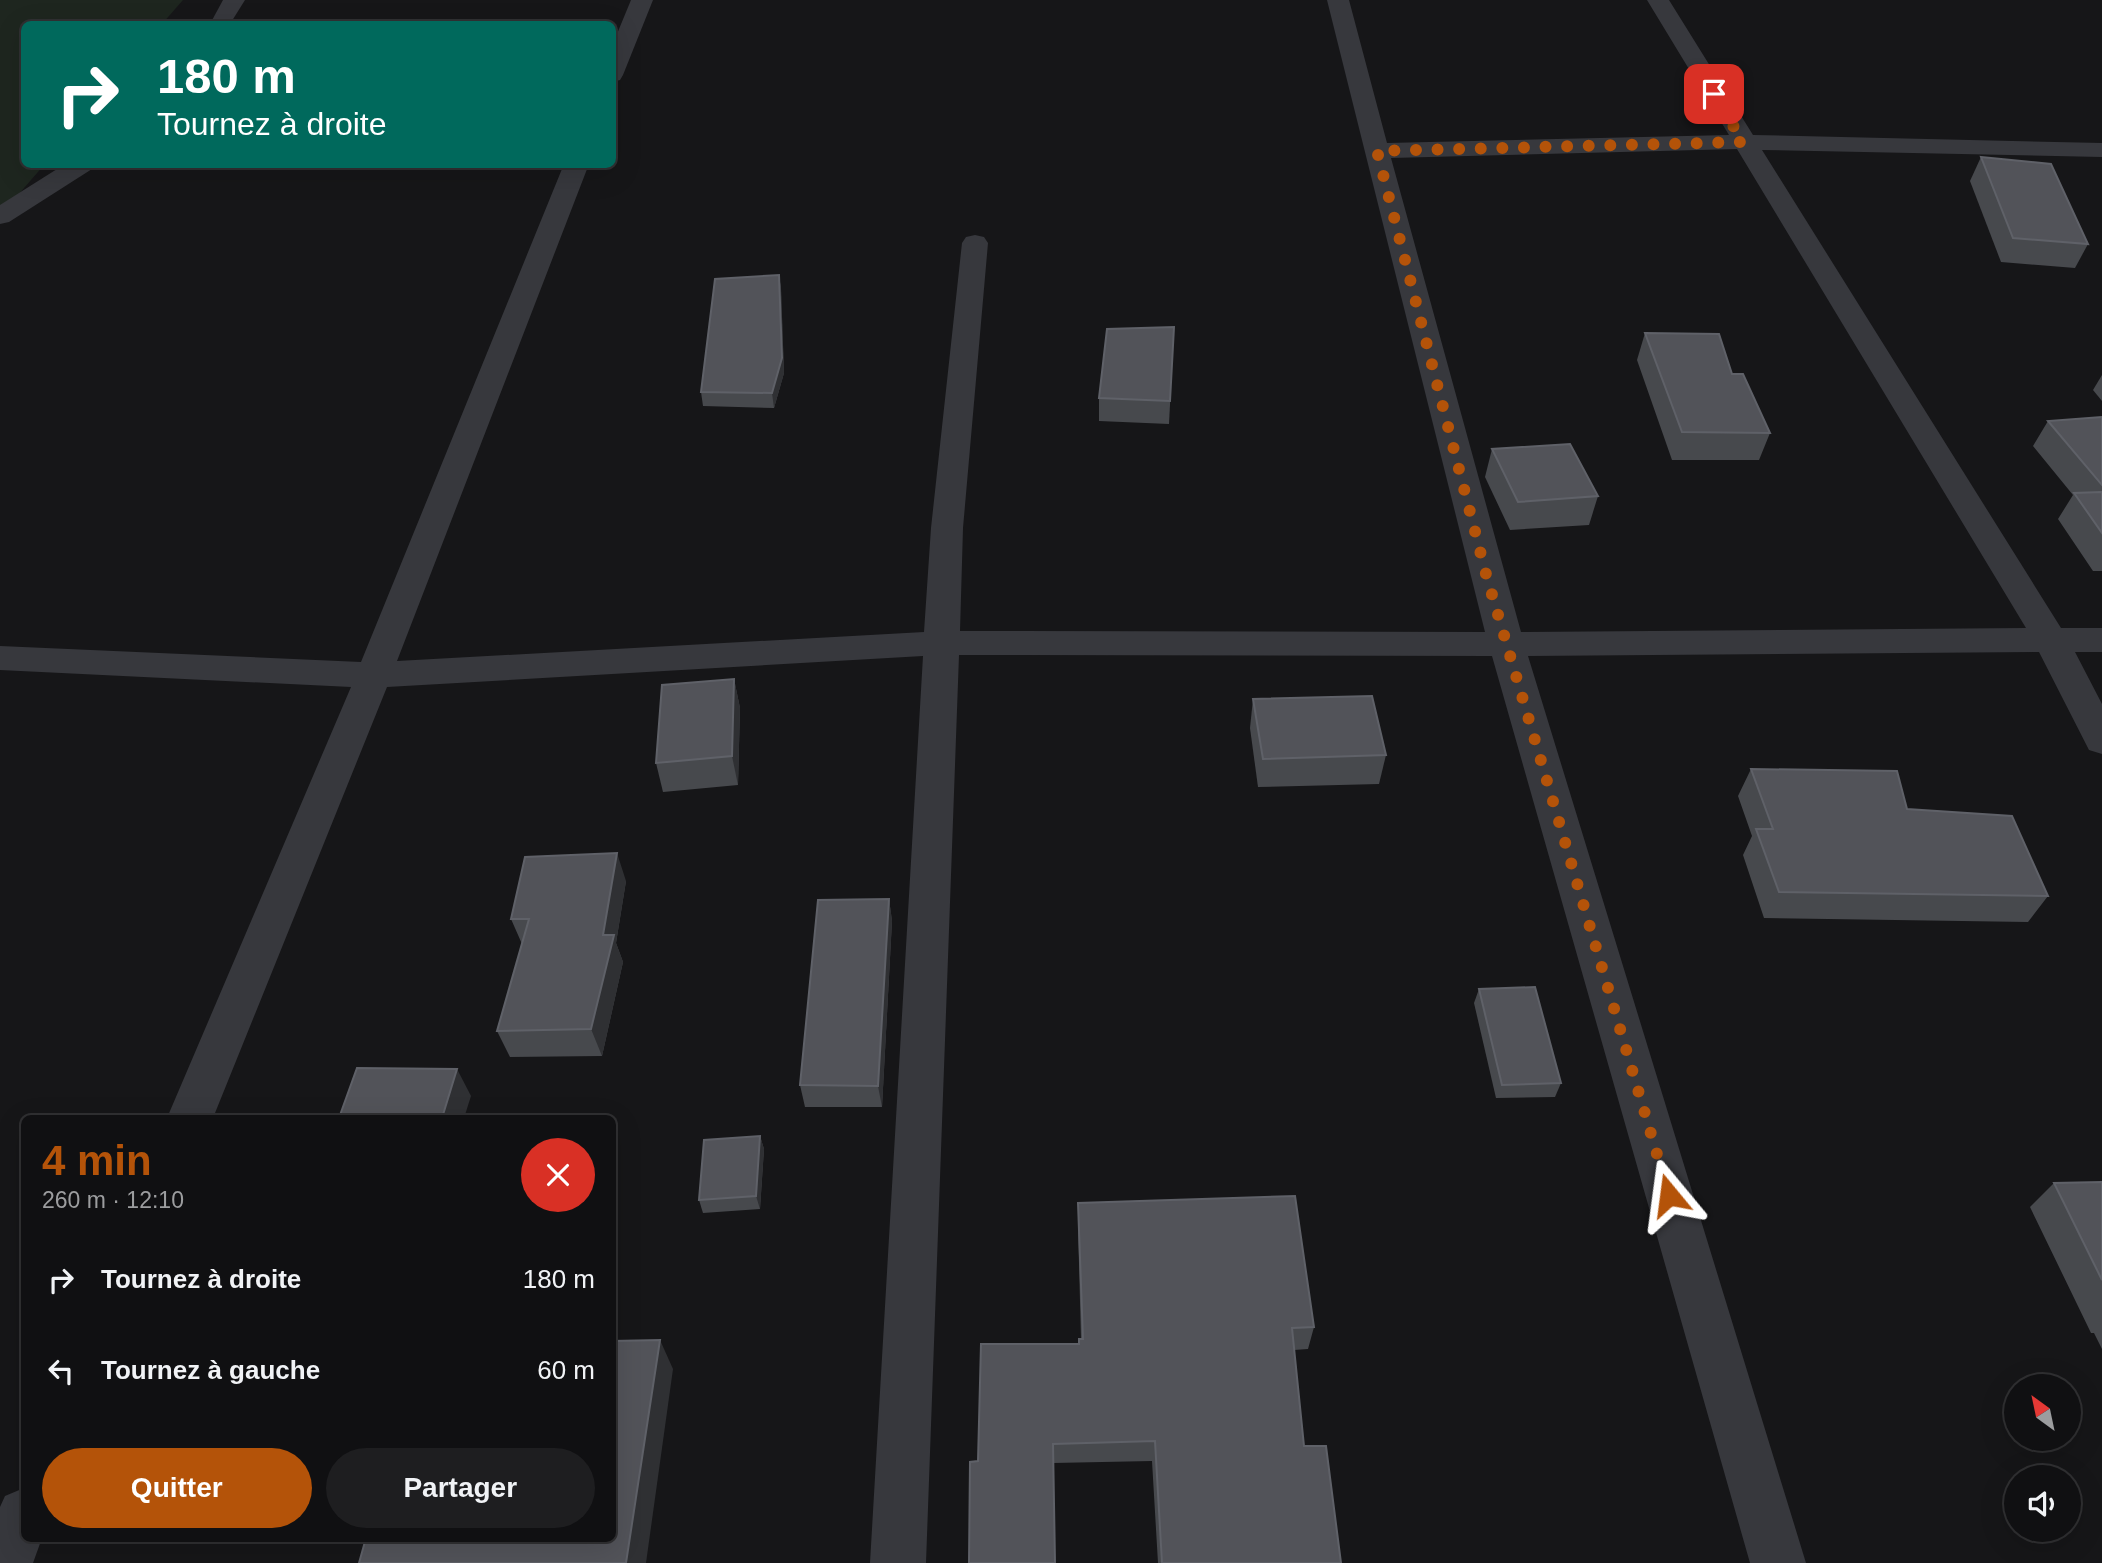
<!DOCTYPE html>
<html lang="fr">
<head>
<meta charset="utf-8">
<style>
	body { margin:0; font-family:Arial,sans-serif; background:#1e1e20; color:#f1f3f6; height:100vh; display:flex; flex-direction:column; font-size:26px; white-space:nowrap }
	* { box-sizing:border-box; margin:0 }
	p { font-size:23px; color:#9c9d9f }
	.icon { flex:none; width:38px; height:38px; fill:none; stroke:currentColor; stroke-width:2; stroke-linecap:round; stroke-linejoin:round }
	.map { position:relative; flex:1; overflow:hidden }
	.details { position:absolute; left:21px; top:1115px; width:595px; height:427px; display:flex; flex-direction:column; background:#101012; border-radius:10px; box-shadow:0 7px 28px #0002,0 0 0 2px #303032 }
	.details>* { flex:none }
	.hud { position:absolute; left:21px; top:21px; width:595px; height:147px; border-radius:10px; box-shadow:0 7px 28px #0002,0 0 0 2px #303032; background:#00695c; color:#fff; overflow:hidden }
	.needle { width:46px; rotate:327deg }
	.fabs { position:absolute; left:2004px; top:1374px; display:grid; gap:14px }
	.fabs a { display:grid; place-items:center; width:77px; height:77px; border-radius:50%; background:#101012; box-shadow:0 7px 28px #0002,0 0 0 2px #303032; font-size:35px }
	.pin { position:absolute; display:grid; place-items:center; width:60px; height:60px; color:#fff; margin:-30px; border-radius:14px; box-shadow:0 4px 10px #0006 }
	.me { position:absolute; width:77px; margin:-38px; rotate:344deg; stroke-linejoin:round; filter:drop-shadow(0 0 5px #0008) }
	.turn { display:flex; align-items:center; gap:24px; height:147px; padding:0 21px; font-size:32px }
	.turn .icon { width:91px; height:91px; stroke-width:2.5 }
	.turn b { display:block; font-size:49px; line-height:60px }
	.round { display:grid; place-items:center; flex:none; width:74px; height:74px; border-radius:37px; background:#1e1e20 }
	.headline { display:flex; align-items:center; justify-content:space-between; height:119px; padding:0 21px }
	h1 { font-size:42px; font-weight:700; line-height:52px; color:#b45309 }
	.cta { display:flex; gap:14px; margin-top:auto; padding:14px 21px }
	.cta a { flex:1; height:80px; border-radius:42px; background:#b45309; color:#fff; font-size:28px; font-weight:700; line-height:80px; text-align:center }
	.cta a+a { background:#1e1e20; color:#f1f3f6 }
	ul { padding:0; list-style:none }
	li { display:flex; align-items:center; gap:21px; height:91px; padding:0 21px }
	li div { flex:1 }
	li b { display:block; font-size:26px }
	li em { font-style:normal }
	.map>svg:first-child { display:block }
	.green { fill:#1e261f }
	.lines { fill:none; stroke-linecap:round; stroke-linejoin:round }
	.street { fill:#37383d; fill-rule:evenodd }
	.wall { fill:#47494d }
	.shaded-wall { fill:#2f3033 }
	.building { fill:#525359; stroke:#5f6168; stroke-width:2 }
	.route { stroke:#b45309; stroke-width:12; stroke-dasharray:0 21.6 }
</style>
</head>
<body>
<div class="map">
<svg width="2102" height="1563" viewBox="0 0 2102 1563">
	<rect width="100%" height="100%" fill="#161618"/>
	<polygon class="green" points="0,0 183,0 162,24 24,24 24,164 44,165 11,203 0,210"/>
	<g class="lines">
		<g class="street">
			<polygon points="223,0 245,0 230,24 210,24"/>
			<polygon points="631,0 653,0 623,75 620,80 612,82 612,46"/>
			<path d="M1327 0H1349L1387 143 1729 135 1647 0H1669L1753 135 2102 143V157L1762 150 2061 628H2102V652H2075L2102 704V754L2089 750 2039 652 1528 656 1806 1563H1750L1492 656 959 655 926 1563H870L923 656 387 687 213 1118H167L351 687 0 670V646L361 662 564 164H589L397 661 924 632 931 528 962 243 966 237 975 235 984 237 988 243 963 528 960 631 1485 632ZM1737 149 2026 628 1521 632 1391 158Z"/>
			<polygon points="65,164 95,164 92,169 9,222 0,224 0,205"/>
			<polygon points="24,1488 24,1538 42,1538 33,1563 0,1563 0,1507 5,1496"/>
		</g>
	</g>
	<g class="wall">
		<polygon points="1981,157 2088,244 2075,268 2001,262 1970,181"/>
		<polygon points="779,275 781,289 784,373 774,408 703,406 701,392"/>
		<polygon points="1174,327 1169,424 1099,421 1099,398"/>
		<polygon points="1645,333 1732,374 1770,433 1759,460 1672,460 1637,360"/>
		<polygon points="2102,375 2102,401 2093,390"/>
		<polygon points="2102,417 2102,571 2093,571 2058,519 2073,495 2033,446 2048,421"/>
		<polygon points="1492,449 1598,496 1589,525 1510,530 1485,477"/>
		<polygon points="734,679 740,708 738,785 663,792 656,763"/>
		<polygon points="1253,699 1386,755 1379,784 1258,787 1250,728"/>
		<polygon points="1751,769 1907,809 2048,896 2028,922 1764,918 1743,855 1752,836 1738,796"/>
		<polygon points="626,881 616,943 623,962 602,1056 510,1057 497,1031 522,944 511,919"/>
		<polygon points="889,899 892,921 882,1107 805,1107 800,1085"/>
		<polygon points="1479,989 1561,1083 1555,1097 1496,1098 1474,1003"/>
		<polygon points="760,1136 764,1149 760,1209 703,1213 699,1200"/>
		<polygon points="2102,1182 2102,1349 2094,1333 2091,1333 2030,1207 2054,1183"/>
		<polygon points="1078,1203 1314,1327 1308,1349 1294,1350 1304,1446 1341,1563 1158,1563 1152,1461 1053,1463 978,1461 1078,1344 1081,1339 1078,1227"/>
	</g>
	<g class="shaded-wall">
		<polygon points="779,275 781,289 784,373 774,408 772,393"/>
		<polygon points="734,679 740,708 738,785 732,756"/>
		<polygon points="617,853 626,881 616,943 623,962 602,1056 591,1029 603,935"/>
		<polygon points="889,899 892,921 882,1107 878,1086"/>
		<polygon points="457,1069 471,1096 464,1118 442,1118"/>
		<polygon points="760,1136 764,1149 760,1209 756,1196"/>
		<polygon points="660,1340 673,1369 646,1563 626,1563"/>
	</g>
	<g class="building">
		<polygon points="1981,157 2051,164 2088,244 2013,238"/>
		<polygon points="779,275 782,358 772,393 701,392 715,279"/>
		<polygon points="1174,327 1170,401 1099,398 1107,329"/>
		<polygon points="1645,333 1719,334 1732,374 1743,374 1770,433 1682,432"/>
		<polygon points="2102,417 2102,485 2048,421"/>
		<polygon points="1570,444 1598,496 1518,502 1492,449"/>
		<polygon points="2102,492 2102,533 2074,493"/>
		<polygon points="734,679 732,756 656,763 662,685"/>
		<polygon points="1372,696 1386,755 1263,759 1253,699"/>
		<polygon points="1751,769 1897,771 1907,809 2012,816 2048,896 1779,892 1756,829 1773,829"/>
		<polygon points="617,853 603,935 614,935 591,1029 497,1031 529,919 511,919 525,857"/>
		<polygon points="889,899 878,1086 800,1085 818,900"/>
		<polygon points="1535,987 1561,1083 1502,1085 1479,989"/>
		<polygon points="357,1068 457,1069 442,1118 339,1118"/>
		<polygon points="760,1136 756,1196 699,1200 704,1140"/>
		<polygon points="2102,1182 2102,1280 2054,1183"/>
		<polygon points="1295,1196 1314,1327 1292,1328 1304,1446 1326,1446 1341,1563 1162,1563 1155,1441 1053,1444 1055,1563 969,1563 970,1462 978,1461 981,1344 1079,1344 1079,1339 1083,1339 1078,1203"/>
		<polygon points="660,1340 626,1563 359,1563 366,1538 612,1538 612,1341"/>
	</g>
	<g class="lines">
		<polyline class="route" points="1669,1195 1486,574 1377,151 1743,142 1714,94"/>
	</g>
</svg>
<div class="fabs">
<a><svg class="needle" viewBox="-14 -14 28 28"><path d="M0-13l5 13h-10z" fill="#e53935"/><path d="M0 13l5-13h-10z" fill="#9c9d9f"/></svg></a>
<a><svg class="icon" aria-label="sound" viewBox="0 0 24 24"><path d="M4 9h4l5-4v14l-5-4H4zM17 9q2 3 0 6"/></svg></a>
</div>
<div class="pin" style="left:1714px;top:94px;background:#d93025"><svg class="icon" aria-label="arrive" viewBox="0 0 24 24"><path d="M6 21V4h12l-3 4 3 4H6"/></svg></div>
<svg class="me" style="left:1669px;top:1195px" viewBox="-20 -20 40 40"><path d="M0-17L14 15 0 8-14 15z" fill="#b45309" stroke="#fff" stroke-width="4"/></svg>
<div class="hud">
<div class="turn"><svg class="icon" aria-label="right" viewBox="0 0 24 24"><path d="M7 20v-9h11M14 6l5 5-5 5"/></svg><div><b>180 m</b>Tournez à droite</div></div>
</div>
<section class="details">
<div class="headline"><div><h1>4 min</h1><p>260 m · 12:10</p></div><a class="round" style="background:#d93025;color:#fff"><svg class="icon" aria-label="close" viewBox="0 0 24 24"><path d="M6 6l12 12M18 6L6 18"/></svg></a></div>
<ul>
<li><svg class="icon" aria-label="right" viewBox="0 0 24 24"><path d="M7 20v-9h11M14 6l5 5-5 5"/></svg><div><b>Tournez à droite</b></div><em>180 m</em></li>
<li><svg class="icon" aria-label="left" viewBox="0 0 24 24"><path d="M17 20v-9H6M10 6l-5 5 5 5"/></svg><div><b>Tournez à gauche</b></div><em>60 m</em></li>
</ul>
<div class="cta"><a>Quitter</a><a>Partager</a></div>
</section>
</div>
</body>
</html>
